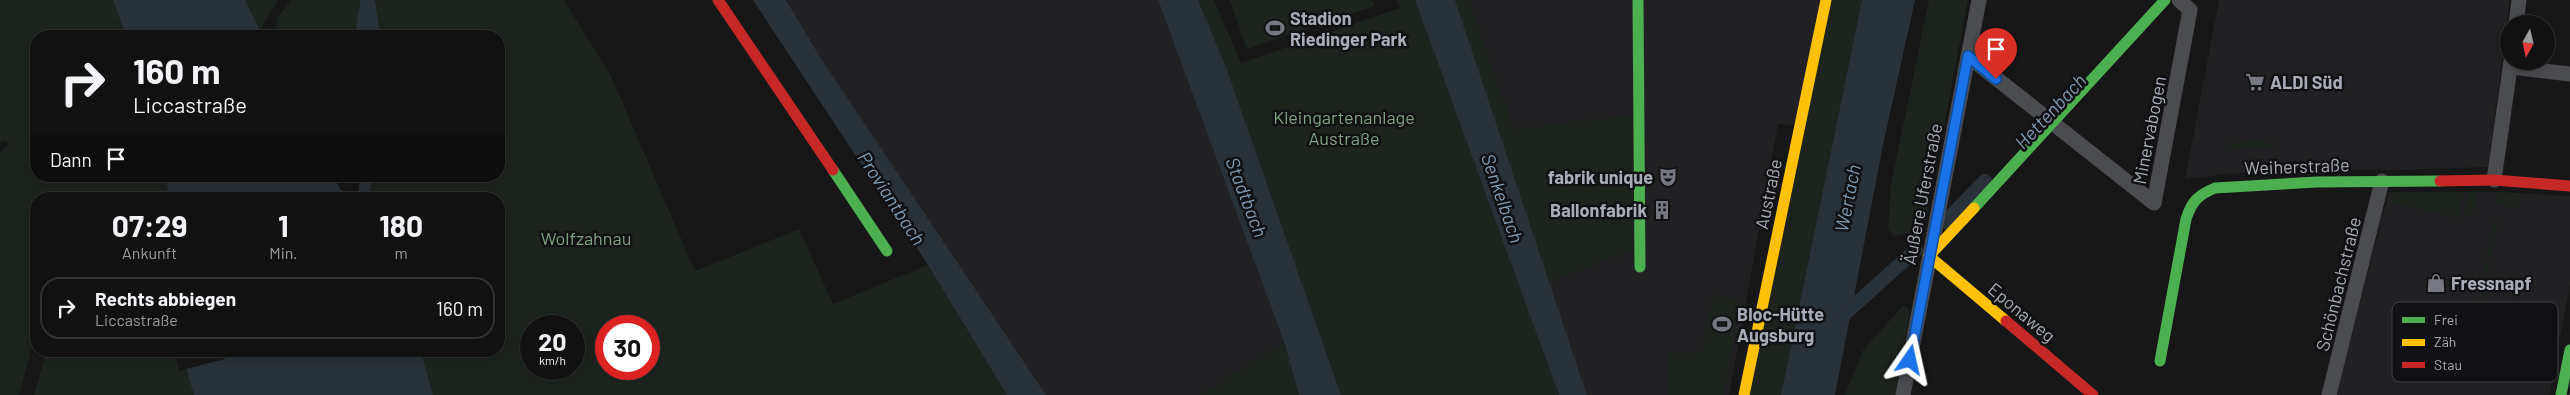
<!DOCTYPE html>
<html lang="de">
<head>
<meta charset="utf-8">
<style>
	body { margin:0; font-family:Barlow,sans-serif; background:#1a1a1a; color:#f1f3f6; height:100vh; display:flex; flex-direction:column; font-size:19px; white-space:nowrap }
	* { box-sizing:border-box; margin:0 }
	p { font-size:16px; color:#9c9d9f }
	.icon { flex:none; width:28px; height:28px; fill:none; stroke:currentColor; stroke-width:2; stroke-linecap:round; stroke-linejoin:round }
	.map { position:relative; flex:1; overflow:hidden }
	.side { position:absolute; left:30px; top:192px; width:475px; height:165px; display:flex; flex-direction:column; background:#111; border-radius:20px; box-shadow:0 2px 12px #0003,0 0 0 1px #303131 }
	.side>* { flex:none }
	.hud { position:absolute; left:30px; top:30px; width:475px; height:152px; border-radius:20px; box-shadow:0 2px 12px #0003,0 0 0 1px #303131; background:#111; color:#f1f3f6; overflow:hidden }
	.needle { width:32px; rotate:188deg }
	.controls { position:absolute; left:2500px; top:15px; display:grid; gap:10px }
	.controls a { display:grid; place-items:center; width:55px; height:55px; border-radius:50%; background:#111; box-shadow:0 2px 12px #0003,0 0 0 1px #303131; font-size:25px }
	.speed { position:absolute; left:520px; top:315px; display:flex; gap:10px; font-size:25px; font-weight:700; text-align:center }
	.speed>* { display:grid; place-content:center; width:65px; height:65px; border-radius:50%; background:#111; box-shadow:0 2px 12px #0003,0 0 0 1px #303131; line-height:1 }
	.speed small { font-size:12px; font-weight:400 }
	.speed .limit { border:8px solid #d22; background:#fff; color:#111 }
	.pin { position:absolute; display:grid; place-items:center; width:42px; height:42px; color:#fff; margin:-51px -21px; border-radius:50% 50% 50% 0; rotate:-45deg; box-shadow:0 0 5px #0007 }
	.pin .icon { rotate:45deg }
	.me { position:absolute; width:55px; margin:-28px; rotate:11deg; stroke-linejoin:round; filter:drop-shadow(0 0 4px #0008) }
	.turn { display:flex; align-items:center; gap:18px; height:105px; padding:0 20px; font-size:22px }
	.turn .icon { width:65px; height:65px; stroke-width:2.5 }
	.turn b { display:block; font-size:35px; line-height:42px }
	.then { display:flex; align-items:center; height:48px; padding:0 20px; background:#0003; gap:10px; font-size:19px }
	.eta { display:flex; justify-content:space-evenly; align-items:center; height:85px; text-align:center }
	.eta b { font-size:30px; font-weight:700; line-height:35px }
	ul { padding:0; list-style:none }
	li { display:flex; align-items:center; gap:15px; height:62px; margin:0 10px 8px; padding:0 10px; border:2px solid #303131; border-radius:20px }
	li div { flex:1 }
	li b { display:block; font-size:19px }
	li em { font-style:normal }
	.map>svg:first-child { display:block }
	.built { fill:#212123 }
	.green { fill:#1d241e; fill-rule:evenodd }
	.water { fill:#2a3239 }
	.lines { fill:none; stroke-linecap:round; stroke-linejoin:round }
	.canal { stroke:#2a3239; stroke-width:14 }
	.street { stroke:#4b4c50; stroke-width:15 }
	.fast { stroke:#4caf50; stroke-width:11 }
	.slow { stroke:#ffc107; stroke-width:11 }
	.jam { stroke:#c62828; stroke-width:11 }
	.tram { stroke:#4b4c4f; stroke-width:1 }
	.route-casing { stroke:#114b97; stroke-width:12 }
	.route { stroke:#1a73e8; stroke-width:9 }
	.labels { text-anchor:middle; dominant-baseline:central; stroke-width:5; stroke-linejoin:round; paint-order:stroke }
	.poi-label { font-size:18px; font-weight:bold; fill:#a8adb8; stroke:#111113; text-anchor:start }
	.park-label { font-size:18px; fill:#7fa381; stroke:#111113 }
	.street-label { font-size:18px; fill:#a8adb8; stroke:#111113 }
	.water-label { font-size:19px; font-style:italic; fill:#7f9bb3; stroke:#111113 }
	.key { fill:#111113; stroke:#3e4045; stroke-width:1 }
	.key-label { font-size:14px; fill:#a8adb8 }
</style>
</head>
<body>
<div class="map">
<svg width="2570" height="395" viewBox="0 0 2570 395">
	<rect width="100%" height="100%" fill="#171717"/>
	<g class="built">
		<polygon points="786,0 1158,0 1284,342 1201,395 1046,395 819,55"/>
		<polygon points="1469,0 1821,0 1796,126 1778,124 1729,395 1587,395 1549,282 1633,250 1633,115 1514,129"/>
		<polygon points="2219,0 2510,0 2488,167 2393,170 2317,169 2226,174 2185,179"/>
		<polygon points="2389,192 2497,192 2570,196 2570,285 2549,395 2336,395"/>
	</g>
	<g class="green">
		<polygon points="0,0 113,0 126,36 36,36 36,176 165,176 170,199 36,199 36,332 19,395 0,395 0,152 10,144 3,140 0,143"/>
		<polygon points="245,0 278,0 260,30"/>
		<path d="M292 0H360C360 13 354 24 357 36H282L275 28 278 17Z"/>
		<path d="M375 0H564L611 76 695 271 799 229 833 304 928 265 1007 395H433L421 351H499V199H368L373 176H499V36H380ZM531 326H574V369H531ZM606 326H649V369H606Z"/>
		<polygon points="1198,0 1214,0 1241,63 1400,8 1396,0 1415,0 1559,395 1341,395 1226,67"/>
		<polygon points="1230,0 1372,0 1374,6 1247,49"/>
		<polygon points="1455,0 1469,0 1514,129 1633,115 1633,250 1549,282"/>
		<polygon points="1831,0 1862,0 1781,395 1749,395"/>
		<polygon points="1929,0 1968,0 1924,229 1894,236 1888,229 1891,185"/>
		<polygon points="2252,140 2273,143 2276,148 2224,150 2229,144"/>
		<polygon points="2393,192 2463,192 2459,217 2391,203"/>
		<polygon points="2469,192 2477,192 2473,216 2464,215"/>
		<polygon points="2497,192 2519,193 2518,208 2496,204"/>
		<polygon points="2494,221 2497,222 2478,320 2487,322 2485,325 2466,320 2466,318 2475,319"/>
		<polygon points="1713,295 1741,300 1723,395 1668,395 1668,353 1702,352"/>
		<polygon points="1904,305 1910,312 1895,395 1845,395 1863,350"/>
		<polygon points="1284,342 1299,395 1201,395"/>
		<polygon points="47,351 174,351 179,371 186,369 194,395 34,395"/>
	</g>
	<g class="water">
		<polygon points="113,0 245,0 263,36 126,36"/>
		<path d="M360 0H375L380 36H357C354 24 360 13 360 0Z"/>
		<polygon points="753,0 786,0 819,55 1046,395 1007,395 928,265"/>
		<polygon points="1158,0 1198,0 1226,67 1341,395 1299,395 1284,342"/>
		<polygon points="1415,0 1455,0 1587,395 1559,395"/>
		<polygon points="1862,0 1915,0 1883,145 1835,395 1781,395"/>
		<polygon points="165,176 333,176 346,199 170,199"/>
		<polygon points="360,176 373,176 368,199 355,199 359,189"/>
		<polygon points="224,351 421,351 433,395 194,395 186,369 225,359"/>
	</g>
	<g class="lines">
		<g class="canal">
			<polyline points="1945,222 1985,181"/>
			<polyline points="1840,318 1916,250"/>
		</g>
		<g class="street">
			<polyline points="2516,24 2519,0"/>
			<polyline points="1968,56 2154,203 2190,10 2179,0"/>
			<polyline points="2511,67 2570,74"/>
			<polyline points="2494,180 2511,61"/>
			<polyline points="1903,395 1979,0"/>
			<polyline points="2329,395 2382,181"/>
		</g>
		<g class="fast">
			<polyline points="1638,0 1640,267"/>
			<polyline points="833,170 887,251"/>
			<polyline points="1974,208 2165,0"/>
			<path d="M2160 361 2186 219C2192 201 2198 195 2215 188L2317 182 2440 181"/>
			<polyline points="2561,395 2570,350"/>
		</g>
		<g class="slow">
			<polyline points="1974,208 1929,256 2006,321"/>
			<polyline points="1744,395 1826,0"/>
		</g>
		<g class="jam">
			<polyline points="718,0 833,170"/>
			<polyline points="2440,181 2494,180 2570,186"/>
			<polyline points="2006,321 2093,395"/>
		</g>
		<polyline class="tram" points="2570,395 2570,393"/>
	</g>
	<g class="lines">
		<g class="route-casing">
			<polyline id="route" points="1910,360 1968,56 1996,79"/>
		</g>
		<use href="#route" class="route"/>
	</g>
	<defs>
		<g id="stadium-bare" transform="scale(1.5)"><path d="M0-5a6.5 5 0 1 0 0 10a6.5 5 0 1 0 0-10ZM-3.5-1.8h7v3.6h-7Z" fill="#757880" stroke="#111113" stroke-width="2.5" paint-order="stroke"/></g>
		<g id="supermarket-bare" transform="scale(1.5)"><path d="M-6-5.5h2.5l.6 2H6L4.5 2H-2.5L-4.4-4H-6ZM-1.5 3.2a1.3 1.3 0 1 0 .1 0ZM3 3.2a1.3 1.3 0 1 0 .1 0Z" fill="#757880" stroke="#111113" stroke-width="2.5" paint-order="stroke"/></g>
		<g id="theatre-bare" transform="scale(1.5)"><path d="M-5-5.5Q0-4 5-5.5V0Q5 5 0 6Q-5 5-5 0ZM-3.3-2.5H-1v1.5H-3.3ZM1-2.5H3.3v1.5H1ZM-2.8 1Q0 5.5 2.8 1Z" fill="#757880" stroke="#111113" stroke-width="2.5" paint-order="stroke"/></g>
		<g id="building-bare" transform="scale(1.5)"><path d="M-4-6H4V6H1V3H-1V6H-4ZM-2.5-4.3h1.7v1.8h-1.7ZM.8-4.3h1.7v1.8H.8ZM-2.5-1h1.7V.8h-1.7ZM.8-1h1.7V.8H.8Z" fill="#757880" stroke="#111113" stroke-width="2.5" paint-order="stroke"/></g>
		<g id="shop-bare" transform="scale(1.5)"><path d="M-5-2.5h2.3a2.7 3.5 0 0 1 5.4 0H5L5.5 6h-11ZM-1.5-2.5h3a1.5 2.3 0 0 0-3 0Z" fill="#757880" stroke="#111113" stroke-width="2.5" paint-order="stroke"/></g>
	</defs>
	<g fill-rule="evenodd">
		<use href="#stadium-bare" x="1275" y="28"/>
		<use href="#supermarket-bare" x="2255" y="82"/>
		<use href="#theatre-bare" x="1668" y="177"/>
		<use href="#building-bare" x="1662" y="210"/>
		<use href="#shop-bare" x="2436" y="283"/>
		<use href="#stadium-bare" x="1722" y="324"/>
	</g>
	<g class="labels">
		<g class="poi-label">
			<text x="1290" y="18">Stadion<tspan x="1290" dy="21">Riedinger Park</tspan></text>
			<text x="2270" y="82">ALDI Süd</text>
			<text x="1653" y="177" text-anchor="end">fabrik unique</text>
			<text x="1647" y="210" text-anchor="end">Ballonfabrik</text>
			<text x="2451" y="283">Fressnapf</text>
			<text x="1737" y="314">Bloc-Hütte<tspan x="1737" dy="21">Augsburg</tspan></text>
		</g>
		<g class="park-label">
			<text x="1344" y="117">Kleingartenanlage<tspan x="1344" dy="21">Austraße</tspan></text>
			<text x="586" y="238">Wolfzahnau</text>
		</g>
		<g class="street-label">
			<text transform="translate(2149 130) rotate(-79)">Minervabogen</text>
			<text transform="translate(2297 166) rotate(-2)">Weiherstraße</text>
			<text transform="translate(1768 194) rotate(-78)">Austraße</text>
			<text transform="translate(1922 194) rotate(-79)">Äußere Uferstraße</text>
			<text transform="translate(2338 284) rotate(-76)">Schönbachstraße</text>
			<text transform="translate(2022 312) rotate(40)">Eponaweg</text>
		</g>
		<g class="water-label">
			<text transform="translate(2050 111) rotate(-47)">Hettenbach</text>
			<text transform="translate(1247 197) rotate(69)">Stadtbach</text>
			<text transform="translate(892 198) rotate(57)">Proviantbach</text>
			<text transform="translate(1503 198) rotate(71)">Senkelbach</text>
			<text transform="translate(1847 198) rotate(-79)">Wertach</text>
		</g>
	</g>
	<rect x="2392" y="302" width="166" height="80" rx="8" class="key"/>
	<rect x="2402" y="317" width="23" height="6" fill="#4caf50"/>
	<rect x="2402" y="339" width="23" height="7" fill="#ffc107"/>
	<rect x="2402" y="362" width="23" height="6" fill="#c62828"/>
	<g class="key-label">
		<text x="2434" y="325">Frei</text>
		<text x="2434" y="347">Zäh</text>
		<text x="2434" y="370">Stau</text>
	</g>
</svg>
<div class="controls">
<a><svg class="needle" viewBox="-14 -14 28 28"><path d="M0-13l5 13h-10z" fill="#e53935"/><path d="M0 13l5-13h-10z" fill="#9c9d9f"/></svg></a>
</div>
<div class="speed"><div>20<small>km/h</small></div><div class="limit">30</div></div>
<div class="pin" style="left:1996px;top:79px;background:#d93025"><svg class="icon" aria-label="arrive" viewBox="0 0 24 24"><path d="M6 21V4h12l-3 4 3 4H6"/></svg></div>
<svg class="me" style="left:1910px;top:360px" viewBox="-20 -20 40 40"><path d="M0-17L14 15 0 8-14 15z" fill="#1a73e8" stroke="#fff" stroke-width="4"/></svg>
<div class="hud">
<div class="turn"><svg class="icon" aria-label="right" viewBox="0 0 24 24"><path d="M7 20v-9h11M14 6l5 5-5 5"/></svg><div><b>160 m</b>Liccastraße</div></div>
<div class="then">Dann<svg class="icon" aria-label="arrive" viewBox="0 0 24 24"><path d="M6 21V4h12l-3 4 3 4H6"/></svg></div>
</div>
<section class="side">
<div class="eta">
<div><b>07:29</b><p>Ankunft</p></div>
<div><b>1</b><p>Min.</p></div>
<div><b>180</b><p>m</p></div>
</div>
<ul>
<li><svg class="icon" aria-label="right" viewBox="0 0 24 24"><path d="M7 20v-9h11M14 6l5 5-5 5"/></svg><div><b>Rechts abbiegen</b><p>Liccastraße</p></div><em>160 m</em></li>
</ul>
</section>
</div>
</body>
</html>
